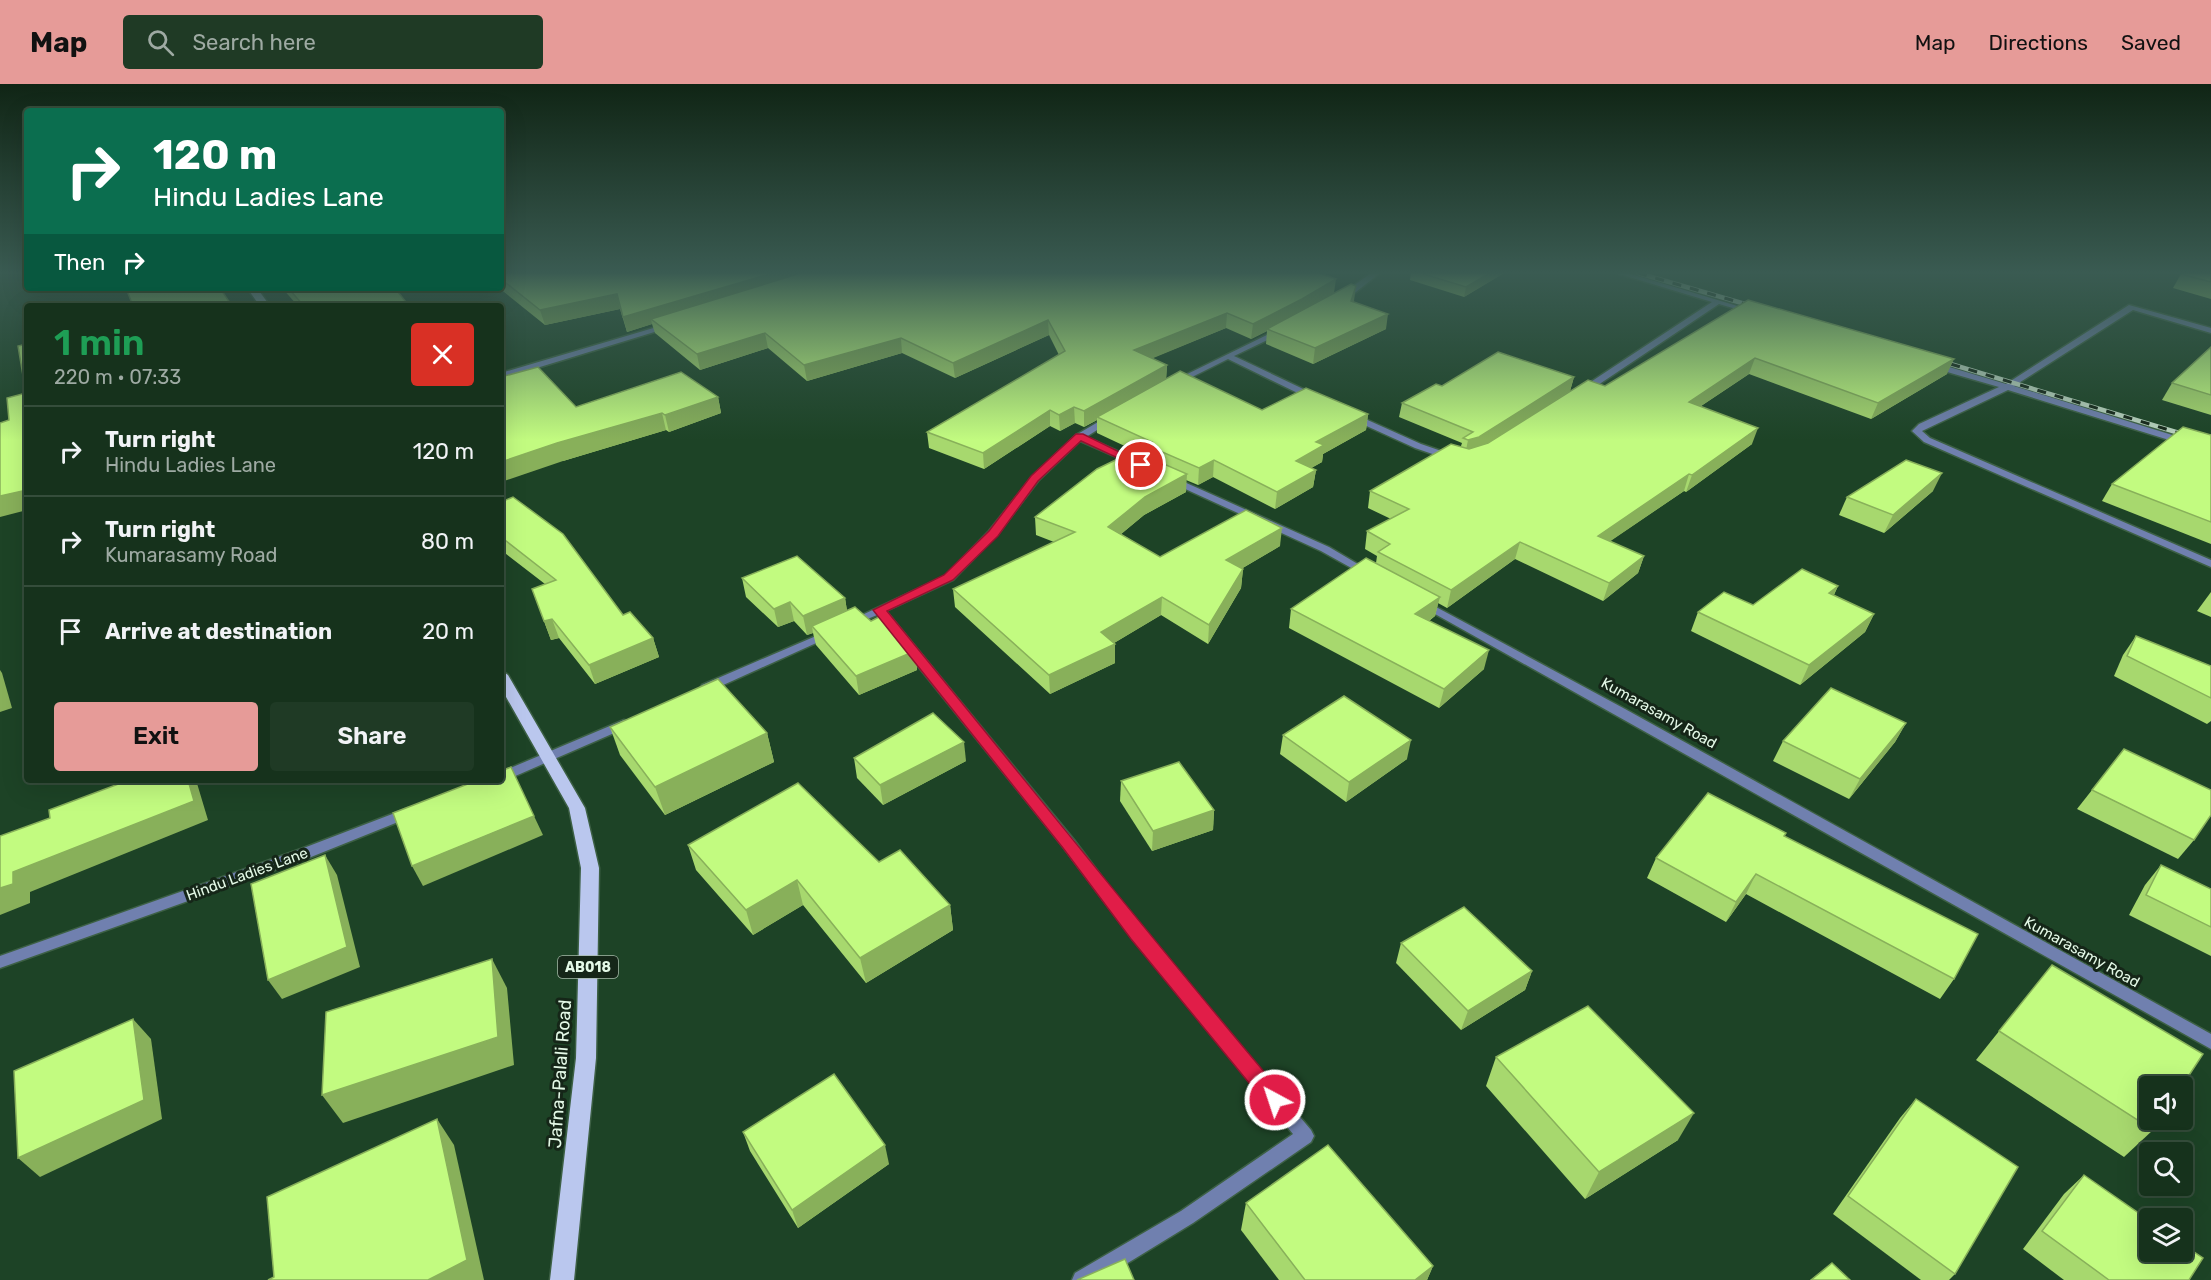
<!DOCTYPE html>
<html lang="en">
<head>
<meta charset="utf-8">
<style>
	body { margin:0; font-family:Rubik,sans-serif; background:#1f3a25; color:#f1f3f6; height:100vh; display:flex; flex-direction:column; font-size:22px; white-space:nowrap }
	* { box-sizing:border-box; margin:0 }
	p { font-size:20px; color:#9eaaa3 }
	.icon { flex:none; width:33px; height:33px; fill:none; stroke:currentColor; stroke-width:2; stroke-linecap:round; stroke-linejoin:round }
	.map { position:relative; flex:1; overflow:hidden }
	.sheet { position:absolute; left:24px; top:219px; width:480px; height:480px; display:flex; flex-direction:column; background:#16321c; border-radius:6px; box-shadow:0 6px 24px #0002,0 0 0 2px #354d3b }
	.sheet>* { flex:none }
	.top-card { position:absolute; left:24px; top:24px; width:480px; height:183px; border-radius:6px; box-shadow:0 6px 24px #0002,0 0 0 2px #354d3b; background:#0b6e4f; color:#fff; overflow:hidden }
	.buttons { position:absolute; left:2139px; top:992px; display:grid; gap:12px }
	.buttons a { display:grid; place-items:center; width:54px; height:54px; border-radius:6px; background:#16321c; box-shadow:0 6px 24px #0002,0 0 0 2px #354d3b; font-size:30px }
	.pin { position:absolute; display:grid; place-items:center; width:51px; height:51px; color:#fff; margin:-26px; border:3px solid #fff; border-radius:50%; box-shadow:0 2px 6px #0007 }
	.me { position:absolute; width:66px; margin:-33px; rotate:320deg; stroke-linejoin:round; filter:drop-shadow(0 0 4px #0008) }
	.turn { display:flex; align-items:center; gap:21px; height:126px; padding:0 30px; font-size:27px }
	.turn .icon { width:78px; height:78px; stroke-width:2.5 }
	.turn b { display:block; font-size:42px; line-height:51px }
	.then { display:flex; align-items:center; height:57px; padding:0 30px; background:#0003; gap:12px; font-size:22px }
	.round { display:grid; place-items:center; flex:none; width:63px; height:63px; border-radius:6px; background:#1f3a25 }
	.summary { display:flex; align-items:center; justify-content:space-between; height:102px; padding:0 30px }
	h1 { font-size:36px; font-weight:600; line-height:45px; color:#1e9e55 }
	.action { display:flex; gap:12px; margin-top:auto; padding:12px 30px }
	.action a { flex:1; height:69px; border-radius:6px; background:#e69b98; color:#111; font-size:24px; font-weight:600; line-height:69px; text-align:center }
	.action a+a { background:#1f3a25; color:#f1f3f6 }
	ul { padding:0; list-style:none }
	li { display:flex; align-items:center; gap:18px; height:90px; padding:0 30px; border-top:2px solid #354d3b }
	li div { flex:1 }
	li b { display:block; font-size:22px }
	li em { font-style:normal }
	header { display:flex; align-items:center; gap:36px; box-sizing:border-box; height:84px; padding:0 30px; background:#e69b98; color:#111 }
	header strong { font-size:28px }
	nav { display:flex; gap:33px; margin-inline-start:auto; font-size:21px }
	.search { width:420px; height:54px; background:#1f3a25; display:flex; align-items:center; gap:15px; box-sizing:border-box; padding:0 21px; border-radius:6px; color:#9eaaa3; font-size:22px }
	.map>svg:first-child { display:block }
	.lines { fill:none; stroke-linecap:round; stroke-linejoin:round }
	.minor-casing { stroke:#3d6045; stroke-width:3 }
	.primary-casing { stroke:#3d6045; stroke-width:3 }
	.minor { fill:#7080af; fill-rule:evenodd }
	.primary { fill:#bac7ee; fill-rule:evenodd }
	.rail-far1-casing { stroke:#bad3bf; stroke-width:4.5 }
	.rail-casing { stroke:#bad3bf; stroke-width:6 }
	.rail-far1 { stroke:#152618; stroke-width:3; stroke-dasharray:9; stroke-linecap:butt }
	.rail { stroke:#152618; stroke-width:4; stroke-dasharray:11; stroke-linecap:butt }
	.wall { fill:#a7d86e }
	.shaded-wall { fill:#88b05a }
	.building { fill:#c2fb80; stroke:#88b05a; stroke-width:1.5 }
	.route { fill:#e11d48; stroke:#92132f; stroke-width:1.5 }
	.labels { text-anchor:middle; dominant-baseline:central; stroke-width:6; stroke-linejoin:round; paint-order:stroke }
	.shield { fill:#152618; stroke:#a6baa9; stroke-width:1.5 }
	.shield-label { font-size:14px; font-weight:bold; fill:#e4f9e7 }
	.street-label { font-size:15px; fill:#e4f9e7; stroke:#152618 }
	.near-street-label { font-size:18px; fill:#e4f9e7; stroke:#152618 }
</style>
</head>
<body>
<header>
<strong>Map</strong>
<div class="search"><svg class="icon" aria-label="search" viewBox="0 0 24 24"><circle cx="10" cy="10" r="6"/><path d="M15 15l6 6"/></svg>Search here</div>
<nav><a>Map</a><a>Directions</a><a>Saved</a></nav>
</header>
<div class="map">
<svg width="2211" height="1196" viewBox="0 0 2211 1196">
	<rect width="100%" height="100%" fill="#1d4326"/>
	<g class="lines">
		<g class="minor-casing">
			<g id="minor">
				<polygon points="1371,189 1380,189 1347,215 1341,215 1341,211"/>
				<polygon points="1616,189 1628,189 1754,227 1750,229 1719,220 1586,309 1580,309 1580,305 1712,218"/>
				<polygon points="2129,221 2211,244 2211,249 2133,226 2014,302 2211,363 2211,369 2008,306 1922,347 1930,354 2211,476 2211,483 1924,358 1912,347 1919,340 1999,303 1930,283 1930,279 1936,279 2006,300"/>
				<polygon points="667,240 674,242 501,295 501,289"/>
				<polygon points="1281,244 1285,246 1284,248 1234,272 1318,312 1318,316 1312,316 1228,275 1178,300 1171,298"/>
				<polygon points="1352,329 1421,360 1453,371 1455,373 1450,376 1415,364 1349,334 1348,332"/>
				<polygon points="1110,331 1114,334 1113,336 1086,353 1138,376 1138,380 1132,380 1080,357 1038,397 997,451 953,496 886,527 1074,756 1142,846 1311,1046 1314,1052 1311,1058 1193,1139 1100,1196 1072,1196 1075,1189 1181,1127 1293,1050 1132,854 1064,764 877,531 851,542 845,539 945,492 989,447 1032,393 1076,351"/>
				<polygon points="1173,393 1329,463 1373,489 1368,492 1364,491 1321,467 1170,398 1168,396"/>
				<polygon points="1423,516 1625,625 2211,950 2211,965 1419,521 1417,519 1419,517"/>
				<polygon points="830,546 836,549 834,551 710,607 702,607 700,604 702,601"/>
				<polygon points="624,636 628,637 630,640 628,643 506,696 496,696 501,696 501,688"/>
				<polygon points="408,724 413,726 415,729 413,732 311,773 0,884 0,872 301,765"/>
			</g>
		</g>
		<g class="primary-casing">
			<g id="primary">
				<polygon points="247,204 257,204 270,222 260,222"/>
				<polygon points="501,586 508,591 585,724 599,784 596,974 574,1196 550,1196 576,974 581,784 569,724 501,604"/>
			</g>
		</g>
		<use href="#minor" class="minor"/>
		<use href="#primary" class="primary"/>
		<g class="rail-far1-casing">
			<g id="rail-far1">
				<polyline points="1638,189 1759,224"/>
				<polyline points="1934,275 2209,358"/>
			</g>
		</g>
		<g class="rail-casing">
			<polyline id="rail" points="2204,356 2211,358"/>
		</g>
		<use href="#rail-far1" class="rail-far1"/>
		<use href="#rail" class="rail"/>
	</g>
	<g class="wall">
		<polygon points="501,189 1334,209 1354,218 1386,245 1313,280 1266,260 1267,247 1251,255 1226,244 1152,274 1167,281 1166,295 1262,326 1368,330 1366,346 1323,370 1322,378 1311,384 1316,386 1313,403 1275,425 1213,393 1198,401 1186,396 1186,408 1144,431 1121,450 1160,473 1280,462 1241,485 1243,485 1241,504 1208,560 1161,531 1114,559 1115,560 1115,579 1050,610 955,523 953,505 1054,458 1036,451 1035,433 1146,372 1097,349 1097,336 1084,343 1075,339 1060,347 1050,342 984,385 929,364 927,348 1059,271 1049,251 955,294 902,269 807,297 768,264 700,286 655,249 652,240 627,248 620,225 545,241 499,204 501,204"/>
		<polygon points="1411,189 1504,189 1464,213 1410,196"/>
		<polygon points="2211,189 2211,215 2173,204 2181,190"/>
		<polygon points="282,204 395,204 409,222 298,222"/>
		<polygon points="1748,216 1947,290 1871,335 1749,290 1701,322 1752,360 1686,408 1684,407 1610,457 1644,472 1638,489 1603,517 1515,475 1447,524 1438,519 1435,532 1429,537 1484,585 1439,624 1289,544 1291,525 1376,479 1377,472 1365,465 1367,447 1391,435 1368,424 1370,407 1461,362 1462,359 1399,333 1402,319 1442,302 1574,293 1570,307 1605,302"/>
		<polygon points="2211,263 2211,331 2162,316 2172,299"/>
		<polygon points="718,313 721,329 669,348 666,346 563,377 576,323"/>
		<polygon points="2211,351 2211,460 2102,417 2112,400"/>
		<polygon points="1933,407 1884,449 1839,431 1847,413"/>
		<polygon points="501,418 623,531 653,554 659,573 595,600 559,554 551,556 532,505 545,500 501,466"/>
		<polygon points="742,494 845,514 847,527 871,537 915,567 917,586 859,611 816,561 813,549 807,551 794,537 778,543 746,513"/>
		<polygon points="1838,502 1834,511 1874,530 1865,548 1800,601 1691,547 1698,528 1753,521"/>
		<polygon points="2211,508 2211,533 2197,527"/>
		<polygon points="2136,552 2211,582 2211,637 2207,640 2114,592 2123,571"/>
		<polygon points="1906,639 1895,658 1849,715 1773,677 1783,657"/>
		<polygon points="610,643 767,649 774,678 665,731 620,671"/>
		<polygon points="1283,651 1407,675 1346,718 1280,670"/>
		<polygon points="854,674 966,677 883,721 857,694"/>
		<polygon points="1121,697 1214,726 1213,746 1152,767 1120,717"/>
		<polygon points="2092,706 2194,756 2178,775 2077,725"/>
		<polygon points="1786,749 1784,752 1954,895 1940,915 1746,810 1726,838 1647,794 1656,774"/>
		<polygon points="688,761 879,778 950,821 953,846 866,899 803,821 753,851 696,786"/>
		<polygon points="2161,781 2211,805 2211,872 2129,831 2145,801"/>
		<polygon points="1401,859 1532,887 1525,906 1461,946 1396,879"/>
		<polygon points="2052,881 2153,1046 2124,1073 1976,976"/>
		<polygon points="1496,973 1678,1056 1585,1115 1486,1002"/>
		<polygon points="1916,1015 1955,1190 1949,1196 1921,1196 1833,1130 1900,1034"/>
		<polygon points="743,1048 889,1080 798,1144 750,1067"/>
		<polygon points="2084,1091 2189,1196 2064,1196 2023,1165 2064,1110"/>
		<polygon points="1246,1119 1433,1182 1427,1196 1279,1196 1241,1146"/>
	</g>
	<g class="shaded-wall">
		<polygon points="773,189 822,189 651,235 652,240 627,248 623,233"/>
		<polygon points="1490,189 1504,189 1464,213 1466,203"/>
		<polygon points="1336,195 1334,209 1267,245 1267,247 1251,255 1253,240"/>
		<polygon points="1356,202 1354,217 1349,233 1351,217"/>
		<polygon points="617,210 620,225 545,241 540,226"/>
		<polygon points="1227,229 1226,244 1134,282 1134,266"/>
		<polygon points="1388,230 1386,245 1313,280 1315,264"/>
		<polygon points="1048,236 1049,251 955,294 953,279"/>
		<polygon points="765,249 768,264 700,286 697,270"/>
		<polygon points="901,254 902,269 807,297 804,281"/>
		<polygon points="1755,274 1749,290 1683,334 1689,318"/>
		<polygon points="1954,275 1947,290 1871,335 1878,319"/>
		<polygon points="1167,281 1166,297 1097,333 1097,336 1084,343 1084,327"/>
		<polygon points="1574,293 1570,307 1476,368 1465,371 1468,356"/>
		<polygon points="718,313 721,329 669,348 665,331"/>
		<polygon points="1074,323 1075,339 1060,347 1059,331"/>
		<polygon points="1050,326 1050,342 984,385 983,369"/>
		<polygon points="662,329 666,346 563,377 501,398 501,378 557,359"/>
		<polygon points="1368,330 1366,346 1323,370 1322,378 1294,394 1296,377 1316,358"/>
		<polygon points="1758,344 1752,360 1686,408 1692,391"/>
		<polygon points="1214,376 1213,393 1198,401 1199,384"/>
		<polygon points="1316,386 1313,403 1275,425 1277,408"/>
		<polygon points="1942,389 1933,407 1884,449 1893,431"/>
		<polygon points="1187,390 1186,408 1144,431 1108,461 1108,443 1145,413"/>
		<polygon points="1689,390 1684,407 1593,469 1598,452"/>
		<polygon points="27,406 27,426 0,433 0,412"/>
		<polygon points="1282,444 1280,462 1224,495 1226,476"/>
		<polygon points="1520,458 1515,475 1447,524 1451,506"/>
		<polygon points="1644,472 1638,489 1603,517 1609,499"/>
		<polygon points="1243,485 1241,504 1208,560 1209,541"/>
		<polygon points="1838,502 1829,520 1829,509"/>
		<polygon points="1162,513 1161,531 1104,565 1115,560 1115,579 1050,610 1049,591 1101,548"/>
		<polygon points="1440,513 1435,532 1412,549 1415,530"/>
		<polygon points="845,514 848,533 812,542 813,549 807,551 803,532"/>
		<polygon points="790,518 794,537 778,543 774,525"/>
		<polygon points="1874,530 1865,548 1800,601 1809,581"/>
		<polygon points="552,535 559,554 551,556 544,537"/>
		<polygon points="653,554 659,573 595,600 589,581"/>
		<polygon points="1489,566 1484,585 1439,624 1444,605"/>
		<polygon points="915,567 917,586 859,611 856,592"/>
		<polygon points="0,586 2,589 12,624 0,628"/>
		<polygon points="1906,639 1895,658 1849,715 1860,695"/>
		<polygon points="767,649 774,678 665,731 655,703"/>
		<polygon points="1411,656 1407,675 1346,718 1349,698"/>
		<polygon points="964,658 966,677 883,721 880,701"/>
		<polygon points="188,696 196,696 208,736 30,808 30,819 0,831 0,804 13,788"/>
		<polygon points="1214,726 1213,746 1152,767 1153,747"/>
		<polygon points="534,732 543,751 423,802 412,782"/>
		<polygon points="325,771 337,791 360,883 282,915 268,896"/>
		<polygon points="1756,790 1746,810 1726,838 1736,818"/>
		<polygon points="797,796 803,821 753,851 746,826"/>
		<polygon points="950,821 953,846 866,899 860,874"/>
		<polygon points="492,875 507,904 514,981 343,1039 322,1011"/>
		<polygon points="1532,887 1525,906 1461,946 1468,927"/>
		<polygon points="133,935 151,955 162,1035 40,1093 18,1074"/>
		<polygon points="1694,1029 1678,1056 1585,1115 1599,1088"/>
		<polygon points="437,1035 454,1061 484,1196 428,1196"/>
		<polygon points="885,1061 889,1080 798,1144 792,1126"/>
		<polygon points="1433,1182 1427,1196 1415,1196"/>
	</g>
	<g class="building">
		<polygon points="501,189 773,189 623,233 617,210 540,226 501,195"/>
		<polygon points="801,189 1319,189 1336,195 1302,215 1253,240 1227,229 1134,266 1167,281 1084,327 1074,323 1059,331 1050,326 983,369 927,348 1065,267 1048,236 953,279 901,254 804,281 765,249 697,270 651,235"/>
		<polygon points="1420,189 1490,189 1466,203"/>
		<polygon points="2182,189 2211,189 2211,198 2181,190"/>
		<polygon points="1351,200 1356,202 1351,217 1388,230 1315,264 1267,245"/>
		<polygon points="126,204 220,204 232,222 133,222"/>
		<polygon points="288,204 395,204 409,222 304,222"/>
		<polygon points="1748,216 1954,275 1878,319 1755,274 1689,318 1758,344 1692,391 1689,390 1598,452 1644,472 1609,499 1520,458 1451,506 1378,468 1390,460 1367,447 1409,425 1370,407 1451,360 1469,365 1488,359 1588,296 1605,302"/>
		<polygon points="27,260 27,406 0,412 0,339 9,336 7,314 26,309 18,262"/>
		<polygon points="2211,263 2211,311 2172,299"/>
		<polygon points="1498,268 1574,293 1479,353 1468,356 1463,354 1473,348 1402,319 1436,300 1442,302"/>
		<polygon points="538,283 576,323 681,288 718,313 665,331 662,329 557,359 501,378 501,293"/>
		<polygon points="1180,287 1262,326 1306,304 1368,330 1316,358 1324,361 1296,377 1316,386 1277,408 1214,376 1199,384 1146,361 1152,358 1097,333"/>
		<polygon points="2183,343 2211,351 2211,438 2112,400"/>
		<polygon points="1134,367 1187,390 1145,413 1108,443 1160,473 1246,426 1282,444 1226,476 1243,485 1209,541 1162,513 1101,548 1115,560 1049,591 953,505 1075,448 1035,433 1097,385"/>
		<polygon points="1906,376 1942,389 1893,431 1847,413"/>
		<polygon points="513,413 563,450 623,531 630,528 653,554 589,581 552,535 544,537 532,505 556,496 501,453 501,418"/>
		<polygon points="797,472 845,514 803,532 790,518 774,525 742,494"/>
		<polygon points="1366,474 1440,513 1415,530 1489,566 1444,605 1291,525"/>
		<polygon points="1802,485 1838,502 1829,509 1874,530 1809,581 1698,528 1724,508 1753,521"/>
		<polygon points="855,523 871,537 881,532 915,567 856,592 812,542"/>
		<polygon points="2136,552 2211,582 2211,614 2127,572"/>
		<polygon points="718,595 767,649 655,703 610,643"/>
		<polygon points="1831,604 1906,639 1860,695 1783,657"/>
		<polygon points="1344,612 1411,656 1349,698 1283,651"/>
		<polygon points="933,629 964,658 880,701 854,674"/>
		<polygon points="2124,665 2211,706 2211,731 2194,756 2092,706"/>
		<polygon points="1179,678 1214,726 1153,747 1121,697"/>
		<polygon points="511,683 534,732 412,782 393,729 478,696 501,696 501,687"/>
		<polygon points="129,696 188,696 194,717 13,788 13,800 0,804 0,752 50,734 49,726"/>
		<polygon points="798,699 879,778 900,766 950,821 860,874 797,796 746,826 688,761"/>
		<polygon points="1708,709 1786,749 1784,752 1978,850 1954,895 1756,790 1736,818 1656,774"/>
		<polygon points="325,771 347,863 268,896 251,800"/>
		<polygon points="2161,781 2211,805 2211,843 2146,811"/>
		<polygon points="1464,823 1532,887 1468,927 1401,859"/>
		<polygon points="492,875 498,953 322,1011 326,928"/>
		<polygon points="2052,881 2203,970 2182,1002 2150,1002 2150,1035 2160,1035 2153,1046 1999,947"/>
		<polygon points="1588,922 1694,1029 1599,1088 1496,973"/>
		<polygon points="133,935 144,1016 18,1074 14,987"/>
		<polygon points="834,990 885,1061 792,1126 743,1048"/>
		<polygon points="1916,1015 2018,1083 1955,1190 1848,1112"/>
		<polygon points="437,1035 467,1176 428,1196 268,1196 274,1193 267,1113"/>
		<polygon points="1328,1061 1433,1182 1415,1196 1305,1196 1246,1119"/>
		<polygon points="2084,1091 2150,1137 2150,1167 2182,1167 2182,1160 2203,1174 2189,1196 2109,1196 2042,1147"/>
		<polygon points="1125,1175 1134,1196 1077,1196"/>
		<polygon points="1832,1179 1850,1196 1811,1196"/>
	</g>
	<linearGradient id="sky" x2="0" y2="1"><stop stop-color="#102515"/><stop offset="0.53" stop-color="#3a5b52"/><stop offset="1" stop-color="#3a5b52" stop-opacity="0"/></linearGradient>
	<rect width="2211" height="356" fill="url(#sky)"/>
	<path class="route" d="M1076 350H1083L1146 381 1137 383 1081 357 1038 397 998 452 953 496 887 527C1019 688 1148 851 1282 1009L1284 1016 1282 1022 1275 1024 1268 1022 1131 855 1063 764 873 526 944 491 989 447 1031 392Z"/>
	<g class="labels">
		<rect class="shield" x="558" y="872" width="60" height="22" rx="4.5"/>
		<g class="shield-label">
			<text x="588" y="883">AB018</text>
		</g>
		<g class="street-label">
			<text transform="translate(1659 629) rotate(29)">Kumarasamy Road</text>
			<text transform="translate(247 790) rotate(-20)">Hindu Ladies Lane</text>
			<text transform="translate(2082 868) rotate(29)">Kumarasamy Road</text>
		</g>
		<g class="near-street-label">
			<text transform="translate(560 990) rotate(-86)">Jafna-Palali Road</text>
		</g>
	</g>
</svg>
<div class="buttons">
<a><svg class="icon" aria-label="sound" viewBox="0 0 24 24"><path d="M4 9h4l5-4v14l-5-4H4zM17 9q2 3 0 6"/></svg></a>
<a><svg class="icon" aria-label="search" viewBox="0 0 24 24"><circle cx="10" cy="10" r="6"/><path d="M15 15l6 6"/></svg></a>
<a><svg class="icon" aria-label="layers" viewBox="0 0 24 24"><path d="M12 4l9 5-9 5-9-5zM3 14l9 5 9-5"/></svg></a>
</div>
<div class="pin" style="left:1141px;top:381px;background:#d93025"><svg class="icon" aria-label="arrive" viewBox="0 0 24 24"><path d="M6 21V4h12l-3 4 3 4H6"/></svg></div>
<svg class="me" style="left:1275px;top:1016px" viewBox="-20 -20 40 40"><circle r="17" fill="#e11d48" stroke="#fff" stroke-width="3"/><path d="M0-11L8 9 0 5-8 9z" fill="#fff"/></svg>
<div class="top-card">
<div class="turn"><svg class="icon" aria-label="right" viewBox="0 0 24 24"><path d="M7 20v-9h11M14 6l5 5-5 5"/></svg><div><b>120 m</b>Hindu Ladies Lane</div></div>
<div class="then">Then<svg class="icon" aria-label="right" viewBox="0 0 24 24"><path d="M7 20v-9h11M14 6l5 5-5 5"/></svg></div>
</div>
<section class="sheet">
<div class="summary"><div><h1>1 min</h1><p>220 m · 07:33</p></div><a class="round" style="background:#d93025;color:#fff"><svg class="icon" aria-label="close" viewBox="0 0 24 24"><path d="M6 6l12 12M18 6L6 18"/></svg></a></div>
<ul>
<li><svg class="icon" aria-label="right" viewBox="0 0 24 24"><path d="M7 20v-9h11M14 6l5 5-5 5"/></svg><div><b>Turn right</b><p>Hindu Ladies Lane</p></div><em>120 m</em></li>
<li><svg class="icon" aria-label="right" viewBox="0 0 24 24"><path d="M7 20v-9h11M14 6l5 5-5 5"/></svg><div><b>Turn right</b><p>Kumarasamy Road</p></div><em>80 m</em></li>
<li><svg class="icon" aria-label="arrive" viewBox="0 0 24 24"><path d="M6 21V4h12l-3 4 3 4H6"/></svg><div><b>Arrive at destination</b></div><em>20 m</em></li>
</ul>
<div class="action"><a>Exit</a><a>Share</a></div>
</section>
</div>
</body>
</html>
